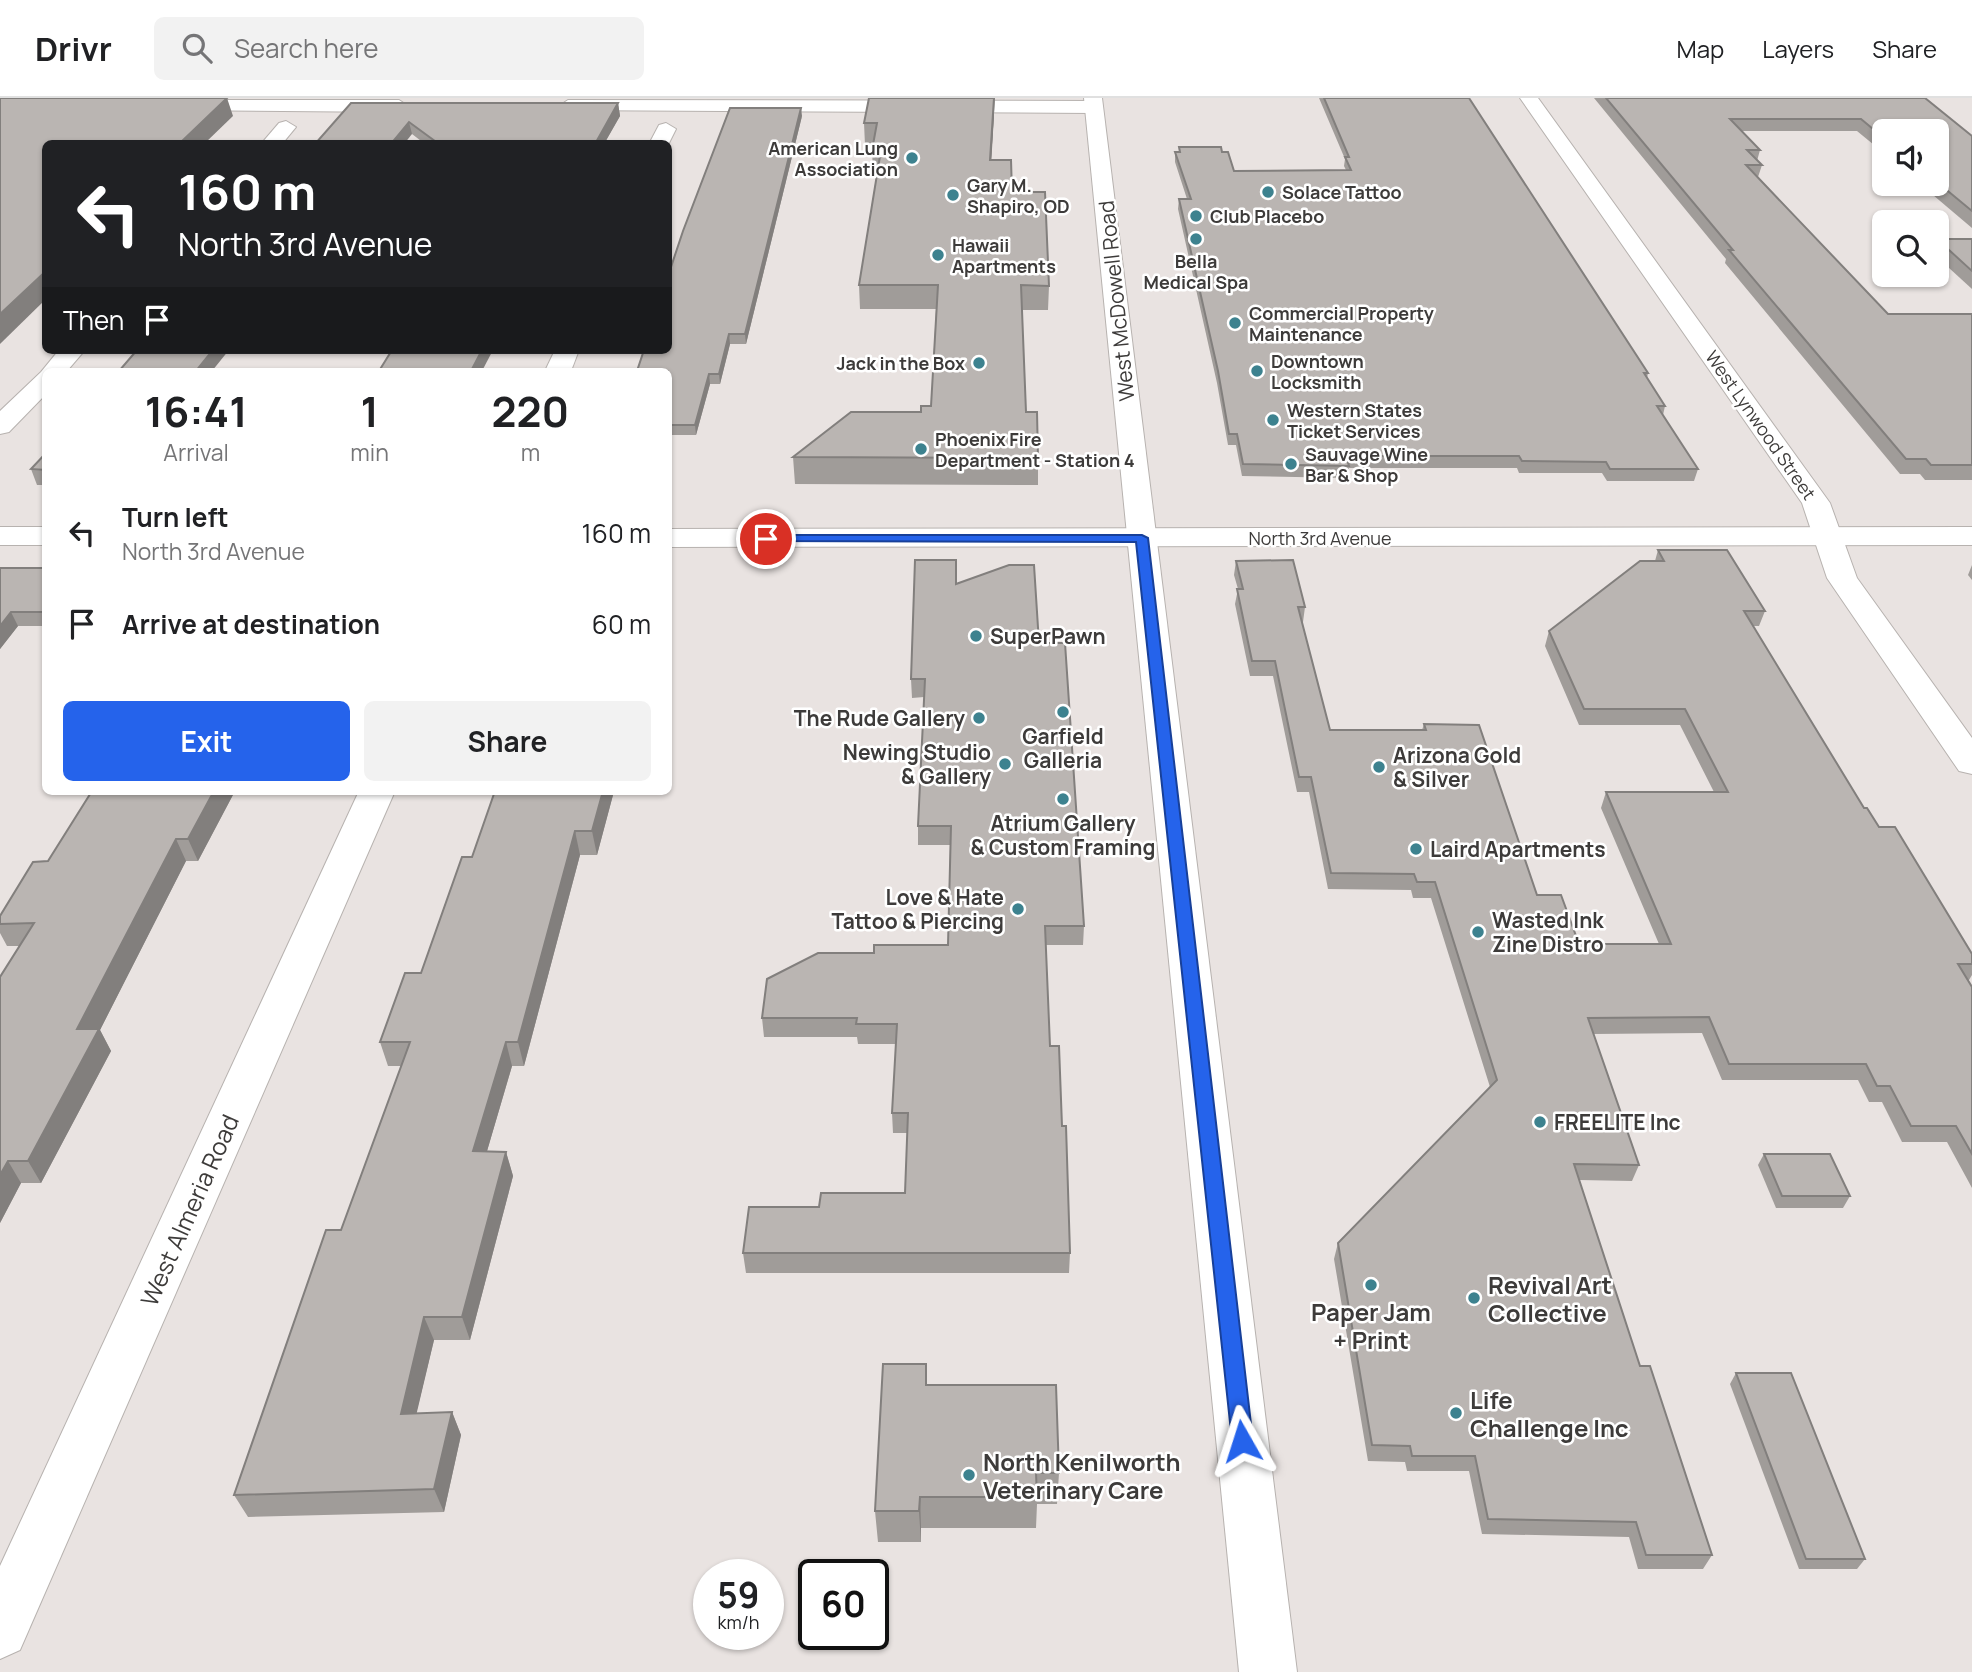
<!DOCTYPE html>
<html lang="en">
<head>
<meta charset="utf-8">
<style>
	body { margin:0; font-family:Manrope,sans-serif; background:#f2f2f2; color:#202124; height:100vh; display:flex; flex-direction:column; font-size:26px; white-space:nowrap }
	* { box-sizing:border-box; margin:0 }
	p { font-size:23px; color:#757577 }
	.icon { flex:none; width:38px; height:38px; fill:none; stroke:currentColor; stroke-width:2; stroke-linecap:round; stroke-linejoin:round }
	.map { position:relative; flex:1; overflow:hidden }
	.panel { position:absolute; left:42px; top:270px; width:630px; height:427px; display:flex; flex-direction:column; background:#fff; border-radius:10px; box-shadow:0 2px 5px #0004 }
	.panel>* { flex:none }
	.banner { position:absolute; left:42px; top:42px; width:630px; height:214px; border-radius:10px; box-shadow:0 2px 5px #0004; background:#202124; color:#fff; overflow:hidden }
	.tools { position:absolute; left:1872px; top:21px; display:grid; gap:14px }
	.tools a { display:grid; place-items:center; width:77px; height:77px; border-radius:10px; background:#fff; box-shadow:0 2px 5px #0004; font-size:35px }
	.speed { position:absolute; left:693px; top:1461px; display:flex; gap:14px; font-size:35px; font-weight:700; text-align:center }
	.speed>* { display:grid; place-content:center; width:91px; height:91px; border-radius:50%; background:#fff; box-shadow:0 2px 5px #0004; line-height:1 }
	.speed small { font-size:18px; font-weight:400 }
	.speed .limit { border:4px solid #111; border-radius:10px; background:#fff; color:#111 }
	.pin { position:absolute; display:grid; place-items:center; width:60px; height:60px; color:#fff; margin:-30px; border:4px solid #fff; border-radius:50%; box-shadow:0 2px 7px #0007 }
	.me { position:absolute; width:77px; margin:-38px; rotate:354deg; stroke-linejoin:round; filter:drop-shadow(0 0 5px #0008) }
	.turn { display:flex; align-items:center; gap:24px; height:147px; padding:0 21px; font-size:32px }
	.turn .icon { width:91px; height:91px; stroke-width:2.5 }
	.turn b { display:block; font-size:49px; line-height:60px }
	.then { display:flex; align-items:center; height:66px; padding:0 21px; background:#0003; gap:14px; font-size:26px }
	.eta { display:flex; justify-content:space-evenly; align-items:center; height:119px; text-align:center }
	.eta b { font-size:42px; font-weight:700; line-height:49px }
	.action { display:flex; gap:14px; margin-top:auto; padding:14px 21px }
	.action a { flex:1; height:80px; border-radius:10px; background:#2563eb; color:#fff; font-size:28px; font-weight:700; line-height:80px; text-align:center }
	.action a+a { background:#f2f2f2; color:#202124 }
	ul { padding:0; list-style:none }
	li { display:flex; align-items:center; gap:21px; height:91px; padding:0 21px }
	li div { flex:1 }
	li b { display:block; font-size:26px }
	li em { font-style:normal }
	header { display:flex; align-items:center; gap:42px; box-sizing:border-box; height:98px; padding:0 35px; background:#fff; border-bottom:2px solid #e0e0e0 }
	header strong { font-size:33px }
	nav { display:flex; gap:38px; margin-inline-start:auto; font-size:24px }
	.search { width:490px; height:63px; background:#f2f2f2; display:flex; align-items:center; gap:18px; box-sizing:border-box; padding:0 24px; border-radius:10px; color:#757577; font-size:26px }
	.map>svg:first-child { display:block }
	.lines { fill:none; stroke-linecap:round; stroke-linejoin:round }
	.minor-casing { stroke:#b7b2af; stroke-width:2 }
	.tertiary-casing { stroke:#b7b2af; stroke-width:2 }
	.primary-casing { stroke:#b7b2af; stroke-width:2 }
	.minor { fill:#fff; fill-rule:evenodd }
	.tertiary { fill:#fff; fill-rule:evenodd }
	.primary { fill:#fff; fill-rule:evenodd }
	.wall { fill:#a09c99 }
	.shaded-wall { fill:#827f7d }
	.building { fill:#bab5b2; stroke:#827f7d; stroke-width:2 }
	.route { fill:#2563eb; stroke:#184099; stroke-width:2 }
	.poi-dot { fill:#3d828f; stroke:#fff; stroke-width:2.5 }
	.labels { text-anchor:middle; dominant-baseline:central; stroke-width:5; stroke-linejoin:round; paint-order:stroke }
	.far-poi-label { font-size:18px; font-weight:bold; fill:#3d3b3a; stroke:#fff; text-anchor:start }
	.far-street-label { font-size:18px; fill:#3d3b3a; stroke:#fff }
	.street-label { font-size:21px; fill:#3d3b3a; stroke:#fff }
	.poi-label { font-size:21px; font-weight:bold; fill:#3d3b3a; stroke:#fff; text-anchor:start }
	.near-street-label { font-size:24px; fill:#3d3b3a; stroke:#fff }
	.near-poi-label { font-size:24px; font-weight:bold; fill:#3d3b3a; stroke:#fff; text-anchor:start }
</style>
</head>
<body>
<header>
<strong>Drivr</strong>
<div class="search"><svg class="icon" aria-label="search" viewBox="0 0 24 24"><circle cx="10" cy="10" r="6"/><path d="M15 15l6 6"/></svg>Search here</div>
<nav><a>Map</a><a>Layers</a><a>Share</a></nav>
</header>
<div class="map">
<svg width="1972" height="1574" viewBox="0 0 1972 1574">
	<rect width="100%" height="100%" fill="#e9e3e1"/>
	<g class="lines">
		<g class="minor-casing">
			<g id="minor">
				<polygon points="1520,0 1538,0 1830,405 1857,480 1972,640 1972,676 1959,673 1827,480 1802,405"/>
				<polygon points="179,2 399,2 408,8 399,14 172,12 170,8 172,4"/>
				<polygon points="568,2 1094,3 1103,9 1094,15 561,12 559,8"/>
				<polygon points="286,23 296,29 282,46 261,46 279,25"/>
				<polygon points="666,25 676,31 668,47 649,46 659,27"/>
				<polygon points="59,252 85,252 67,273 46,273 46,296 9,334 0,336 0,313 41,274"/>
				<polygon points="555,252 579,252 571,273 545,273"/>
				<polygon points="359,693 395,693 20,1552 0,1561 0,1468"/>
			</g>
		</g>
		<g class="tertiary-casing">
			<g id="tertiary">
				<rect x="0" y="429" width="46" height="18"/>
				<polygon points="1972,429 1972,447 668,449 668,431"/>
			</g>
		</g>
		<g class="primary-casing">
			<polygon id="primary" points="1084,0 1102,0 1297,1574 1239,1574"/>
		</g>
		<use href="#minor" class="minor"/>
		<use href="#tertiary" class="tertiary"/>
		<use href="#primary" class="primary"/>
	</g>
	<g class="wall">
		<polygon points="869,0 995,0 991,62 1012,94 1049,188 1048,212 1022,212 1026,314 1038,360 1038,387 795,386 793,359 921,314 931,308 936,211 860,211 859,187 877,74 873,74 872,52 873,47 865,47 864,25"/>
		<polygon points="1319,0 1469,0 1648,275 1647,280 1665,308 1663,317 1698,371 1694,383 1607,383 1602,375 1519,375 1517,370 1349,370 1347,380 1242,378 1236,347 1228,347 1217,285 1178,111 1179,101 1187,101 1175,64 1175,54 1179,54 1179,49 1222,54 1234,73 1346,72 1344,68 1345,61"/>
		<polygon points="1594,0 1925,0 1972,38 1972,130 1920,86 1937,86 1937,33 1885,33 1885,56 1857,33 1741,33 1760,52 1757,63 1762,67 1758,79 1888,216 1972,216 1972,382 1925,382 1920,376 1900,376 1725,165 1726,161"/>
		<polygon points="351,5 618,5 620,18 604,46 425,46 412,36"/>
		<polygon points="802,18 746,246 730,246 720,286 710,286 696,337 668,337 668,273"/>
		<polygon points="1937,141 1972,141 1972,191 1937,159"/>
		<polygon points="46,355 46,387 37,387 31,371"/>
		<polygon points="1658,452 1765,513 1759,528 1753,528 1864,710 1972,856 1972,877 1969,882 1967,882 1972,889 1972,1090 1947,1044 1902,1044 1882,1004 1869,1004 1858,982 1722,982 1702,935 1593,936 1639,1067 1632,1083 1579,1082 1640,1268 1712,1457 1703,1471 1638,1471 1629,1439 1482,1436 1469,1373 1407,1373 1405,1364 1368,1363 1334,1161 1338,1145 1490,989 1431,800 1413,800 1411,792 1328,791 1309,694 1297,694 1273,578 1250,578 1235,506 1238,491 1234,477 1236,463 1305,509 1303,524 1302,524 1330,632 1422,632 1424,626 1537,797 1579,846 1659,846 1601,710 1606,694 1714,694 1680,627 1579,627 1545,548 1549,533 1655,463"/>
		<polygon points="1972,467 1972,482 1968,477"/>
		<polygon points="0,470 46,470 46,528 18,528 0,551"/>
		<polygon points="957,486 1039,545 1084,828 1083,847 1046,847 1050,948 1062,1028 1070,1155 1069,1175 746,1175 743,1155 819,1109 905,1095 907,1035 893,1035 892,1015 896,946 858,946 857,939 764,939 762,920 874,855 948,847 950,747 918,747 918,728 924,599 912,600 911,581"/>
		<polygon points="92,693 235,693 198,763 186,763 100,932 111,953 41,1085 21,1085 0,1125 20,848 7,848 0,835 0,818 48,763"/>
		<polygon points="613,697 597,757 580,757 524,968 512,968 487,1053 506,1054 513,1078 470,1242 434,1242 416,1316 452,1314 461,1337 444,1414 248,1419 234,1397 341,1132 401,968 388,968 380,944 421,875 472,759"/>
		<polygon points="1764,1056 1850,1098 1843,1110 1776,1110 1758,1067"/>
		<polygon points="1736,1275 1865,1461 1857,1471 1799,1471 1730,1286"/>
		<polygon points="927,1287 1059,1375 1057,1406 1037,1406 1036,1430 921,1430 921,1444 878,1444 875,1413"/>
	</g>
	<g class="shaded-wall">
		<polygon points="227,0 233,18 204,46 179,46"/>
		<polygon points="994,0 994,18 990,84 990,62"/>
		<polygon points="618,5 620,18 604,46 595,46"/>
		<polygon points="801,10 802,18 746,246 745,236"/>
		<polygon points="409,24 412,36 404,46 391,46"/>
		<polygon points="46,173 46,201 0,246 0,216"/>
		<polygon points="729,236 730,246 720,286 719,276"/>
		<polygon points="213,252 229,252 212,273 196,273"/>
		<polygon points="482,252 493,252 482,273 471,273"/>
		<polygon points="709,276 710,286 696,337 695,327"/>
		<polygon points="11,514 18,528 0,551 0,528"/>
		<polygon points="214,693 235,693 198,763 188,741"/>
		<polygon points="603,693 612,693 613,697 597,757 592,733"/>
		<polygon points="575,733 580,757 524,968 518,944"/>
		<polygon points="176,741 186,763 100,932 111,953 41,1085 28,1063 77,931"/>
		<polygon points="506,944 512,968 480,1077 473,1053"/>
		<polygon points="506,1054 513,1078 470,1242 462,1219"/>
		<polygon points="8,1063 21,1085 0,1125 0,1077"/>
		<polygon points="424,1219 434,1242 411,1339 401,1316"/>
		<polygon points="452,1314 461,1337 444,1414 434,1391"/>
		<polygon points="920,1399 921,1430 921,1444 919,1413"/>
	</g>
	<g class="building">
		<polygon points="0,0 227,0 179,46 46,46 46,173 0,216"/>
		<polygon points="869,0 994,0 990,62 1011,62 1012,94 1045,94 1049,188 1021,187 1026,314 1037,314 1038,360 793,359 851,314 921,314 921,308 931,308 938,187 859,187 881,52 872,52 877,25 864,25"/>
		<polygon points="1324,0 1469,0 1648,275 1644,275 1665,308 1657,308 1698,371 1610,371 1606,364 1522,363 1519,358 1346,358 1349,368 1243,366 1237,336 1229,336 1218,273 1179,101 1191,101 1175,54 1180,54 1179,49 1221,49 1222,54 1228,54 1234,73 1351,72 1345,59 1349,59"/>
		<polygon points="1606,0 1925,0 1972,38 1972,113 1937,84 1937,33 1885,33 1885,41 1861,21 1730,21 1760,52 1747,52 1762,67 1746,67 1888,216 1972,216 1972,367 1931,367 1926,361 1906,361 1729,152 1733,152"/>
		<polygon points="351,5 618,5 595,46 439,46 409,24 391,46 315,46"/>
		<polygon points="730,10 801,10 745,236 729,236 719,276 709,276 695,327 668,327 668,273 637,273 644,252 668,252 668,178 683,133"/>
		<polygon points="1937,141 1972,141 1972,173"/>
		<polygon points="137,252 213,252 196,273 119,273"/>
		<polygon points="392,252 482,252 471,273 379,273"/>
		<polygon points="46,355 46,372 31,371"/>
		<polygon points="1658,452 1727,452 1765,513 1744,513 1864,710 1867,710 1879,729 1895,729 1972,856 1972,866 1958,866 1972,889 1972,1056 1956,1028 1911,1028 1890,988 1877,988 1866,966 1729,966 1709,919 1588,920 1639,1067 1574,1066 1640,1268 1650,1268 1712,1457 1646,1457 1636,1424 1488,1421 1475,1358 1412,1358 1410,1348 1372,1347 1338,1145 1497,982 1435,784 1417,784 1414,776 1331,775 1311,679 1299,679 1275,563 1252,563 1237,491 1243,491 1236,463 1293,462 1305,509 1298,509 1330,632 1426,632 1424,626 1479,627 1537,797 1561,797 1579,846 1671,846 1606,694 1728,694 1685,611 1584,611 1549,533 1640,463 1664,463"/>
		<polygon points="915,462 956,462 956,486 1009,467 1034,467 1039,545 1065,545 1084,828 1045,828 1050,948 1059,948 1062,1028 1066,1028 1070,1155 743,1155 749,1109 819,1109 821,1095 905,1095 908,1015 892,1015 897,926 856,926 857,920 762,920 767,881 818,855 874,855 874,847 948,847 951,728 918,728 925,581 911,581"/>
		<polygon points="0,470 46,470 46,514 11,514 0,528"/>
		<polygon points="92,693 214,693 188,741 176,741 77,931 99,931 28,1063 8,1063 0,1077 0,879 34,825 0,826 0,818 33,764 48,763"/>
		<polygon points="495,693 603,693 592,733 575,733 518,944 506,944 473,1053 506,1054 462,1219 424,1219 401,1316 452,1314 434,1391 234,1397 326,1132 341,1132 410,944 380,944 405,875 421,875 462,759 472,759"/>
		<polygon points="1764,1056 1830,1056 1850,1098 1782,1098"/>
		<polygon points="883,1266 926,1266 926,1287 1056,1287 1059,1375 1036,1375 1037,1399 920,1399 919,1413 875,1413"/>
		<polygon points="1736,1275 1791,1275 1865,1461 1806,1461"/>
	</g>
	<polygon class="route" points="766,437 1142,437 1148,440 1253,1343 1250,1350 1242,1353 1235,1350 1232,1343 1136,444 762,443 760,441"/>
	<g class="poi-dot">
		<circle cx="912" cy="60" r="7"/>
		<circle cx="1268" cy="94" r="7"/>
		<circle cx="953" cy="97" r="7"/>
		<circle cx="1196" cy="118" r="7"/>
		<circle cx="1196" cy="141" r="7"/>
		<circle cx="938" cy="157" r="7"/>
		<circle cx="1235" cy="225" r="7"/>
		<circle cx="979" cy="265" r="7"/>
		<circle cx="1257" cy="273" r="7"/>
		<circle cx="1273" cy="322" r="7"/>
		<circle cx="921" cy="351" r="7"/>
		<circle cx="1291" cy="366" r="7"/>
		<circle cx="976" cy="538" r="7"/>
		<circle cx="1063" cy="614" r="7"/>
		<circle cx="979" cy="620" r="7"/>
		<circle cx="1005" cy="666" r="7"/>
		<circle cx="1379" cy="669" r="7"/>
		<circle cx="1063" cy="701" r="7"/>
		<circle cx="1416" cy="751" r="7"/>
		<circle cx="1018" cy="811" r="7"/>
		<circle cx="1478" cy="834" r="7"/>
		<circle cx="1540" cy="1024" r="7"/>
		<circle cx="1371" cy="1187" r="7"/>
		<circle cx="1474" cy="1200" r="7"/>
		<circle cx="1456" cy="1315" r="7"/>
		<circle cx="969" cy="1377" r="7"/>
	</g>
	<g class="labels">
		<g class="far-poi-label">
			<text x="898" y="50" text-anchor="end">American Lung<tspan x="898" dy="21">Association</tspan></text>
			<text x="967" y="87">Gary M.<tspan x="967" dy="21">Shapiro, OD</tspan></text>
			<text x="1282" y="94">Solace Tattoo</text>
			<text x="1210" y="118">Club Placebo</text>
			<text x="952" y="147">Hawaii<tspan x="952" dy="21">Apartments</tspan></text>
			<text x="1196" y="163" text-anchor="middle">Bella<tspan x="1196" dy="21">Medical Spa</tspan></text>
			<text x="1249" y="215">Commercial Property<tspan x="1249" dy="21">Maintenance</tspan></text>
			<text x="1271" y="263">Downtown<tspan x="1271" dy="21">Locksmith</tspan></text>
			<text x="965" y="265" text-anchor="end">Jack in the Box</text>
			<text x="1287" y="312">Western States<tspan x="1287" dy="21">Ticket Services</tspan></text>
			<text x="935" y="341">Phoenix Fire<tspan x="935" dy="21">Department - Station 4</tspan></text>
			<text x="1305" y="356">Sauvage Wine<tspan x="1305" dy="21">Bar &amp; Shop</tspan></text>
		</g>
		<g class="far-street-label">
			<text transform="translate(1761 327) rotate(55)">West Lynwood Street</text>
			<text x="1320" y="440">North 3rd Avenue</text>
		</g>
		<g class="street-label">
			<text transform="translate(1116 203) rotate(-96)">West McDowell Road</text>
		</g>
		<g class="poi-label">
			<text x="990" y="538">SuperPawn</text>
			<text x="965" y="620" text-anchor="end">The Rude Gallery</text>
			<text x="1063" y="638" text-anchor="middle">Garfield<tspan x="1063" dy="24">Galleria</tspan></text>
			<text x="991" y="654" text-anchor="end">Newing Studio<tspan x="991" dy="24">&amp; Gallery</tspan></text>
			<text x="1393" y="657">Arizona Gold<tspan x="1393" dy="24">&amp; Silver</tspan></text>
			<text x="1063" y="725" text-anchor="middle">Atrium Gallery<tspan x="1063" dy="24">&amp; Custom Framing</tspan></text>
			<text x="1430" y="751">Laird Apartments</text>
			<text x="1004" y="799" text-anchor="end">Love &amp; Hate<tspan x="1004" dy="24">Tattoo &amp; Piercing</tspan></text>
			<text x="1492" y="822">Wasted Ink<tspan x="1492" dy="24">Zine Distro</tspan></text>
			<text x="1554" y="1024">FREELITE Inc</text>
		</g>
		<g class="near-street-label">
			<text transform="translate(189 1112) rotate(-66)">West Almeria Road</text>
		</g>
		<g class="near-poi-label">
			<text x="1488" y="1186">Revival Art<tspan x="1488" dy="28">Collective</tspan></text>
			<text x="1371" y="1213" text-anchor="middle">Paper Jam<tspan x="1371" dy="28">+ Print</tspan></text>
			<text x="1470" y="1301">Life<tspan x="1470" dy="28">Challenge Inc</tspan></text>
			<text x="983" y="1363">North Kenilworth<tspan x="983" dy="28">Veterinary Care</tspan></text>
		</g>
	</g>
</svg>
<div class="tools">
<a><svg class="icon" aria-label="sound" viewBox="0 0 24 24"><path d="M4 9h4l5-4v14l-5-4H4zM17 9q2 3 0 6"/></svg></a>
<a><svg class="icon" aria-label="search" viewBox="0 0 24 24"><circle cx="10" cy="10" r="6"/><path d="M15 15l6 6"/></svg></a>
</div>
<div class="speed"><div>59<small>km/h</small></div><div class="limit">60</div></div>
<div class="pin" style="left:766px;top:441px;background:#d93025"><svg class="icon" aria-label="arrive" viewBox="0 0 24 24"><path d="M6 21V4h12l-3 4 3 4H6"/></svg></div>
<svg class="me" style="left:1242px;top:1343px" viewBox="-20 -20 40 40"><path d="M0-17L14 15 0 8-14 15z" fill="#2563eb" stroke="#fff" stroke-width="4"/></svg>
<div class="banner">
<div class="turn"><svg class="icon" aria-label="left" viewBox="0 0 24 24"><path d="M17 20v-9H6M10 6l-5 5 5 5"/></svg><div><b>160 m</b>North 3rd Avenue</div></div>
<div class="then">Then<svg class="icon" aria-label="arrive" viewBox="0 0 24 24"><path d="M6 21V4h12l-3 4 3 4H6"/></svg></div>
</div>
<section class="panel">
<div class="eta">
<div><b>16:41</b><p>Arrival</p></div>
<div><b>1</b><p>min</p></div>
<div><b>220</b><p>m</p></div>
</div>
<ul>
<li><svg class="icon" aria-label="left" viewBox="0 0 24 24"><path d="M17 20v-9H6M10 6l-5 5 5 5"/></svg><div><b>Turn left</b><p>North 3rd Avenue</p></div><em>160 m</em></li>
<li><svg class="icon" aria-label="arrive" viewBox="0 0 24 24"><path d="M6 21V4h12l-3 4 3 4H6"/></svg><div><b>Arrive at destination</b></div><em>60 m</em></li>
</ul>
<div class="action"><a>Exit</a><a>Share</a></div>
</section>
</div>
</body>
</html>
